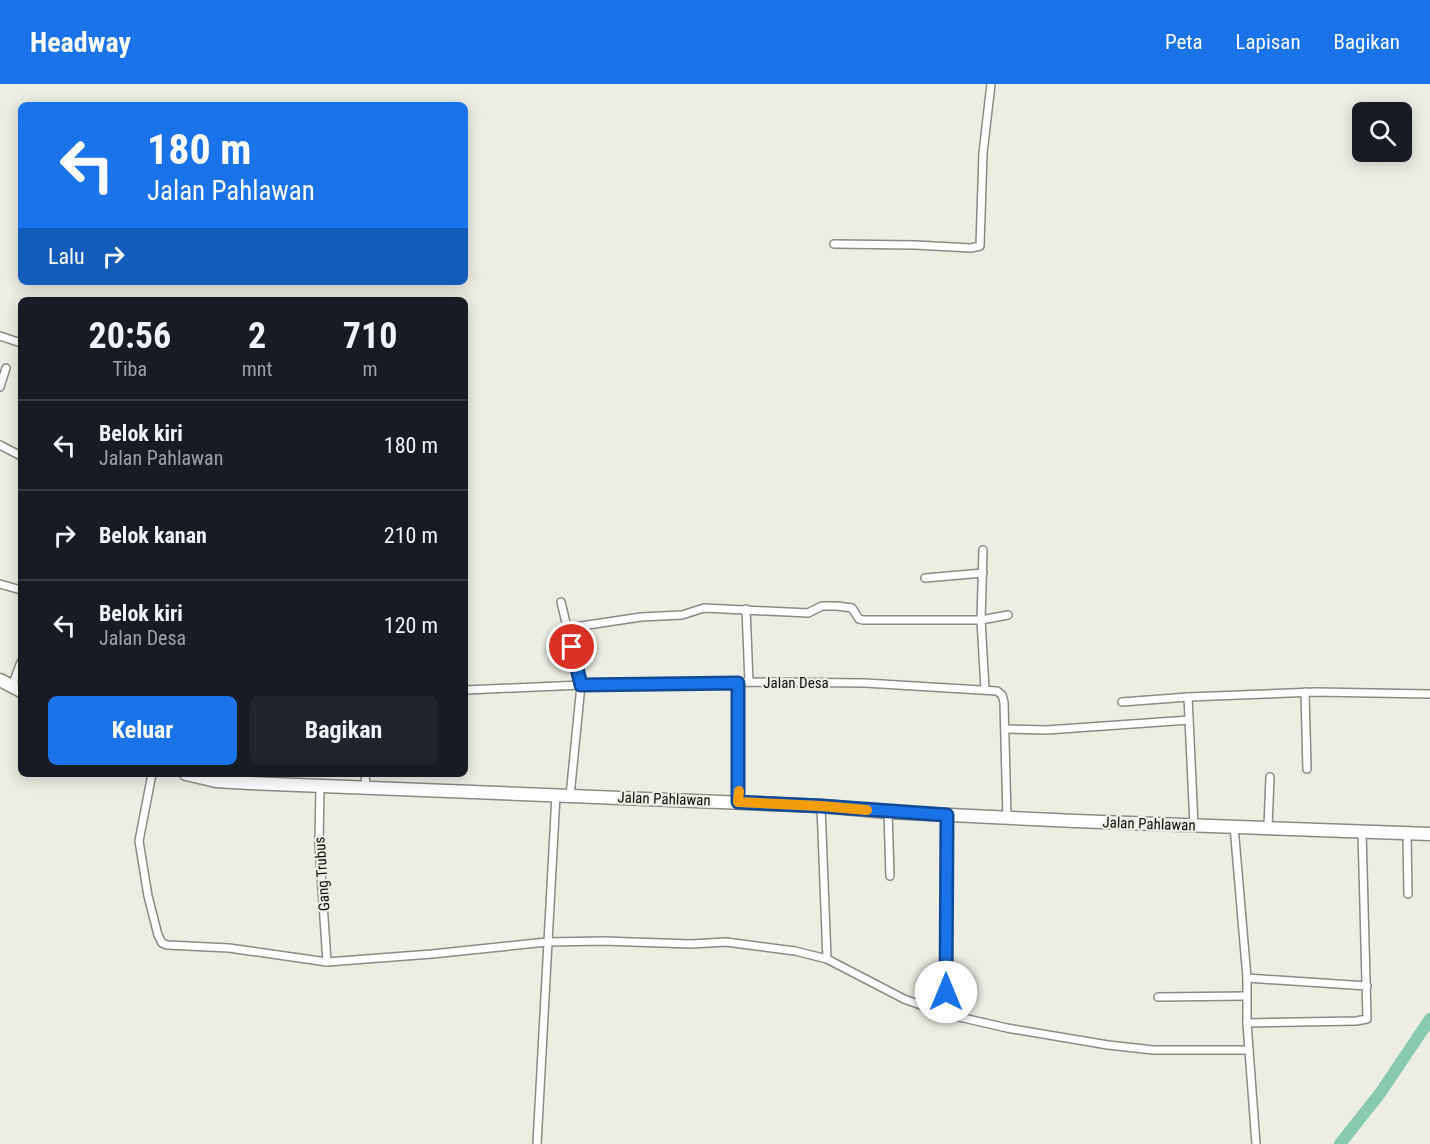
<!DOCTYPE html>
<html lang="id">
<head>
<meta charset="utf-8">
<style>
	body { margin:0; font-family:"Roboto Condensed",sans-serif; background:#20242c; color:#f1f3f6; height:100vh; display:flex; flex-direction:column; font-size:22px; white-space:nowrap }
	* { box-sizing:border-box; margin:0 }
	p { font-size:20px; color:#9ea1a6 }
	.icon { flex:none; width:33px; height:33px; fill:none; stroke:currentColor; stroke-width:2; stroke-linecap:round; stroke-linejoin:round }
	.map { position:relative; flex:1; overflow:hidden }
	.details { position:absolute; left:18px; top:213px; width:450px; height:480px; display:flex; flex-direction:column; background:#171b24; border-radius:9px; box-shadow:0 3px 15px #0003 }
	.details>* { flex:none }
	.hud { position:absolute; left:18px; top:18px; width:450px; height:183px; border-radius:9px; box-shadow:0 3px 15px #0003; background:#1a73e8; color:#fff; overflow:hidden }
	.tools { position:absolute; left:1352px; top:18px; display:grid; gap:12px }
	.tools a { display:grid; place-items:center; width:60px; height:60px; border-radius:9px; background:#171b24; box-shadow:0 3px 15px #0003; font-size:30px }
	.pin { position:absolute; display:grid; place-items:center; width:51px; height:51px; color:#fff; margin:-26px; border:3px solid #fff; border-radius:50%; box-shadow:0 2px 6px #0007 }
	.me { position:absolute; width:66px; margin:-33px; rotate:0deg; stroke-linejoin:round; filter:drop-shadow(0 0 4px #0008) }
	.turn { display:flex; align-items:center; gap:21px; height:126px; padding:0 30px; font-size:27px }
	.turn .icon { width:78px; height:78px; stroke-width:2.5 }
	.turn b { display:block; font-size:42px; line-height:51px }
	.then { display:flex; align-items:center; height:57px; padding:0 30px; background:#0003; gap:12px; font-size:22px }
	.eta { display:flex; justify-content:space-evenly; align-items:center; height:102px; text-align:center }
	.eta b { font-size:36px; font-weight:700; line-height:42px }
	.action { display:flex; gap:12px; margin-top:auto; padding:12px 30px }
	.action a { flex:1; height:69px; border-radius:9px; background:#1a73e8; color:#fff; font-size:24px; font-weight:700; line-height:69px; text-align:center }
	.action a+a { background:#20242c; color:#f1f3f6 }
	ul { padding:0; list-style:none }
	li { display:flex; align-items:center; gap:18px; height:90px; padding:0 30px; border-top:2px solid #363941 }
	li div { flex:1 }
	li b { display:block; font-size:22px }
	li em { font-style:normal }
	header { display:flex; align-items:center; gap:36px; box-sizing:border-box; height:84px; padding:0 30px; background:#1a73e8; color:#fff }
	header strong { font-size:28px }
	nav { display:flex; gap:33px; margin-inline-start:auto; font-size:21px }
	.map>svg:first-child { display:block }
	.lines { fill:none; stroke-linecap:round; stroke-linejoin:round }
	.river { stroke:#88caae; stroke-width:12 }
	.street-casing { stroke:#8a8b83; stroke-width:10 }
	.highway-casing { stroke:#8a8b83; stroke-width:15 }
	.street { stroke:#fff; stroke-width:7 }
	.highway { stroke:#fff; stroke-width:12 }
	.route-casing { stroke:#114b97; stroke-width:15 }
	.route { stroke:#1a73e8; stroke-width:10 }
	.slow { stroke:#f59e0b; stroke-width:10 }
	.labels { text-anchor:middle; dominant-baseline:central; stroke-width:4.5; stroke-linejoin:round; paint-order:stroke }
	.street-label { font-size:15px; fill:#0e0f0c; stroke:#eceee4 }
</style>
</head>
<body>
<header>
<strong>Headway</strong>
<nav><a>Peta</a><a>Lapisan</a><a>Bagikan</a></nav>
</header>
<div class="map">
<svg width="1430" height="1060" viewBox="0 0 1430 1060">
	<rect width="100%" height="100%" fill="#eceee4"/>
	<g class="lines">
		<polyline class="river" points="1340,1060 1381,1008 1430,935"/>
		<g class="street-casing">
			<g id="street">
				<polyline points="834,160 915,161 971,164 980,162 983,69 991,0"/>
				<polyline points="0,252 21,259"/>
				<polyline points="0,303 6,284"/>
				<polyline points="0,361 21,372"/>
				<polyline points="983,466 981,536 985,605"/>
				<polyline points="925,494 983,489"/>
				<polyline points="0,500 21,506"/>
				<polyline points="561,518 581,601 570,712"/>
				<polyline points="746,525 749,598"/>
				<polyline points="568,544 641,533 682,531 704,524 808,529 822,522 837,522 852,524 859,535 863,536 981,536 1008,531"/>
				<polyline points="738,599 738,718"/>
				<polyline points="12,602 21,578"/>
				<polyline points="465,606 581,601 749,598 865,599 997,607 1002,611 1004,618 1007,733"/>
				<polyline points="1305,608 1307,685"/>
				<polyline points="1122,618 1188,613"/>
				<polyline points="1005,645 1047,646 1189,636"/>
				<polyline points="152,690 139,757 148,812 158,851 162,859 167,861 229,864 327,878 432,870 547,858 603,857 691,860 726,858 795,867 827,875 904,915 946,930 1007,944 1108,961 1153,966 1249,966"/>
				<polyline points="365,690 366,704"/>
				<polyline points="320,703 319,760 327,878"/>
				<polyline points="821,722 827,875"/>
				<polyline points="888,728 890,792"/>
				<polyline points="1194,741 1188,613 1316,608 1430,610"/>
				<polyline points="1234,742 1247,894 1247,939 1256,1060"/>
				<polyline points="1268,743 1270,693"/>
				<polyline points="1407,750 1408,810"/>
				<polyline points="1247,894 1367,902"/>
				<polyline points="1158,913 1246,912"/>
				<polyline points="946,930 947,731"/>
				<polyline points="1247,939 1356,937 1367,935 1362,747"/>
				<polyline points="537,1060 556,711"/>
			</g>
		</g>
		<g class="highway-casing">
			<g id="highway">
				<polyline points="0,596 21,607"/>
				<polyline points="186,690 216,697 250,699 821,722 888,728 1075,737 1430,750"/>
			</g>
		</g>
		<use href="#street" class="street"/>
		<use href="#highway" class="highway"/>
	</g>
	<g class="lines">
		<g class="route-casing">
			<polyline id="route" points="572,563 581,601 738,599 738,718 821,722 947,731 946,908"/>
		</g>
		<use href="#route" class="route"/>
		<polyline class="slow" points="739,707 738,718 821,722 867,726"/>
	</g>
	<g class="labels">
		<g class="street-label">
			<text x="796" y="599">Jalan Desa</text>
			<text transform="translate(664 715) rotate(2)">Jalan Pahlawan</text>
			<text transform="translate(1149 740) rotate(2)">Jalan Pahlawan</text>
			<text transform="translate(322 790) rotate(-94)">Gang Trubus</text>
		</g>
	</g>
</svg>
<div class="tools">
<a><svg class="icon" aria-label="search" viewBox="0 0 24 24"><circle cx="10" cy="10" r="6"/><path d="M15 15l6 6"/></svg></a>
</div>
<div class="pin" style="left:572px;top:563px;background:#d93025"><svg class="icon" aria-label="arrive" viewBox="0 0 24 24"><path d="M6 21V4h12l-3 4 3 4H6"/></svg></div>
<svg class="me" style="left:946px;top:908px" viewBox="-20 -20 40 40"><circle r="19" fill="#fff"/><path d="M0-13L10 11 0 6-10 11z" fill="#1a73e8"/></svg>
<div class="hud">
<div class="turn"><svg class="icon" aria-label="left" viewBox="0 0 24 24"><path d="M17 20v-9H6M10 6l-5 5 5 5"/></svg><div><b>180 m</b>Jalan Pahlawan</div></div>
<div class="then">Lalu<svg class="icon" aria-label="right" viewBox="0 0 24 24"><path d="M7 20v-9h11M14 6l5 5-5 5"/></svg></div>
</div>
<section class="details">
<div class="eta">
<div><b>20:56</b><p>Tiba</p></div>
<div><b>2</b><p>mnt</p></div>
<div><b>710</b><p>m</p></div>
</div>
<ul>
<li><svg class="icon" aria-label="left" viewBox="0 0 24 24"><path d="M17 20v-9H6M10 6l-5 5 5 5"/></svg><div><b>Belok kiri</b><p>Jalan Pahlawan</p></div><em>180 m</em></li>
<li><svg class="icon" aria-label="right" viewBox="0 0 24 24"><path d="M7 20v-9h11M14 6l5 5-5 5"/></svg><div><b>Belok kanan</b></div><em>210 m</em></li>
<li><svg class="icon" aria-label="left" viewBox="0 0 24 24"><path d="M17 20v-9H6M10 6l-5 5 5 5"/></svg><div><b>Belok kiri</b><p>Jalan Desa</p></div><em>120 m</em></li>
</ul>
<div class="action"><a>Keluar</a><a>Bagikan</a></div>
</section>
</div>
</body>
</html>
